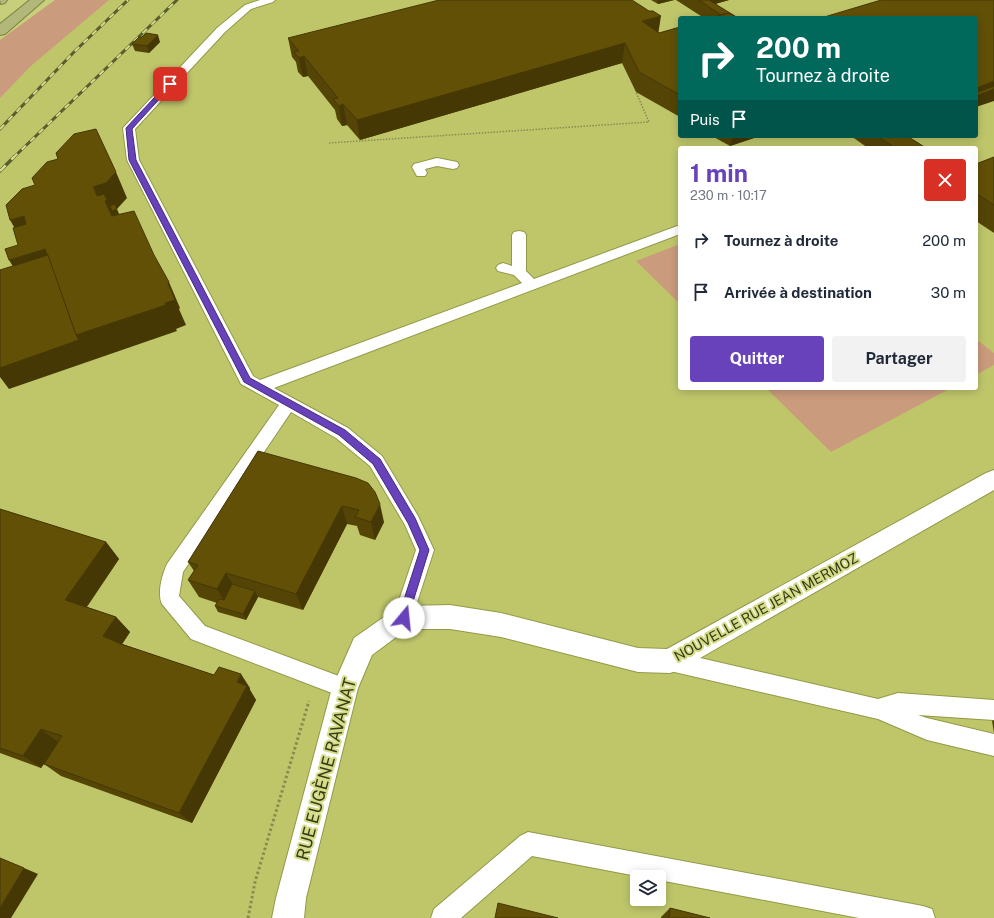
<!DOCTYPE html>
<html lang="fr">
<head>
<meta charset="utf-8">
<style>
	body { margin:0; font-family:"Public Sans",sans-serif; background:#f2f2f3; color:#1f2937; height:100vh; display:flex; flex-direction:column; font-size:15px; white-space:nowrap }
	* { box-sizing:border-box; margin:0 }
	p { font-size:13px; color:#747a83 }
	.icon { flex:none; width:22px; height:22px; fill:none; stroke:currentColor; stroke-width:2; stroke-linecap:round; stroke-linejoin:round }
	.map { position:relative; flex:1; overflow:hidden }
	.details { position:absolute; left:678px; top:146px; width:300px; height:244px; display:flex; flex-direction:column; background:#fff; border-radius:4px; box-shadow:0 2px 10px #0003 }
	.details>* { flex:none }
	.hud { position:absolute; left:678px; top:16px; width:300px; height:122px; border-radius:4px; box-shadow:0 2px 10px #0003; background:#00695c; color:#fff; overflow:hidden }
	.fabs { position:absolute; left:630px; top:870px; display:grid; gap:8px }
	.fabs a { display:grid; place-items:center; width:36px; height:36px; border-radius:4px; background:#fff; box-shadow:0 2px 10px #0003; font-size:20px }
	.pin { position:absolute; display:grid; place-items:center; width:34px; height:34px; color:#fff; margin:-17px; border-radius:8px; box-shadow:0 2px 6px #0006 }
	.me { position:absolute; width:44px; margin:-22px; rotate:17deg; stroke-linejoin:round; filter:drop-shadow(0 0 3px #0008) }
	.turn { display:flex; align-items:center; gap:14px; height:84px; padding:0 12px; font-size:18px }
	.turn .icon { width:52px; height:52px; stroke-width:2.5 }
	.turn b { display:block; font-size:28px; line-height:34px }
	.then { display:flex; align-items:center; height:38px; padding:0 12px; background:#0003; gap:8px; font-size:15px }
	.round { display:grid; place-items:center; flex:none; width:42px; height:42px; border-radius:4px; background:#f2f2f3 }
	.headline { display:flex; align-items:center; justify-content:space-between; height:68px; padding:0 12px }
	h1 { font-size:24px; font-weight:700; line-height:30px; color:#6842ba }
	.primary-button { display:flex; gap:8px; margin-top:auto; padding:8px 12px }
	.primary-button a { flex:1; height:46px; border-radius:4px; background:#6842ba; color:#fff; font-size:16px; font-weight:700; line-height:46px; text-align:center }
	.primary-button a+a { background:#f2f2f3; color:#1f2937 }
	ul { padding:0; list-style:none }
	li { display:flex; align-items:center; gap:12px; height:52px; padding:0 12px }
	li div { flex:1 }
	li b { display:block; font-size:15px }
	li em { font-style:normal }
	.map>svg:first-child { display:block }
	.built { fill:#bfc66a; fill-rule:evenodd }
	.green { fill:#cb9b7d }
	.lines { fill:none; stroke-linecap:round; stroke-linejoin:round }
	.service-casing { stroke:#939946; stroke-width:2 }
	.minor-casing { stroke:#939946; stroke-width:2 }
	.trunk-casing { stroke:#7b8142; stroke-width:2 }
	.path-far1 { stroke:#878c4e; stroke-width:1.5; stroke-dasharray:1.5 1.5; stroke-linecap:butt }
	.path { stroke:#878c4e; stroke-width:3; stroke-dasharray:2.5 2.5; stroke-linecap:butt }
	.service { fill:#fff; fill-rule:evenodd }
	.minor { fill:#fff; fill-rule:evenodd }
	.trunk { fill:#b2b87a; fill-rule:evenodd }
	.rail-far1-casing { stroke:#5a5e2f; stroke-width:3 }
	.rail-casing { stroke:#5a5e2f; stroke-width:3.5 }
	.rail-far1 { stroke:#d4dc88; stroke-width:2; stroke-dasharray:6; stroke-linecap:butt }
	.rail { stroke:#d4dc88; stroke-width:2.5; stroke-dasharray:8; stroke-linecap:butt }
	.wall { fill:#544506 }
	.shaded-wall { fill:#453805 }
	.building { fill:#625007; stroke:#453805 }
	.route { fill:#6842ba; stroke:#442b79 }
	.labels { text-anchor:middle; dominant-baseline:central; stroke-width:4; stroke-linejoin:round; paint-order:stroke }
	.street-label { font-size:14px; fill:#383b18; stroke:#d4dc88 }
	.near-street-label { font-size:17px; fill:#383b18; stroke:#d4dc88 }
</style>
</head>
<body>
<div class="map">
<svg width="994" height="918" viewBox="0 0 994 918">
	<rect width="100%" height="100%" fill="#c8cf7b"/>
	<path class="built" d="M109 0H994V918H0V98L31 66ZM680 18H976V136H680ZM680 148H976V388H680ZM637 877H659V899H637Z"/>
	<g class="green">
		<polygon points="55,0 109,0 31,66 0,98 0,40"/>
		<polygon points="680,244 680,304 636,261"/>
		<polygon points="976,339 994,353 994,365 976,375"/>
		<polygon points="766,388 951,388 831,452"/>
	</g>
	<g class="lines">
		<g class="service-casing">
			<g id="service">
				<path d="M260 0H275L273 2 251 9 225 32 135 129 139 160 253 376 260 380 522 283 514 275 498 271 496 268 498 265 503 263 512 266V235L514 232 519 231 524 232 526 235V271L534 279 680 225V234L274 388 348 428 382 456 418 516 434 550 410 624 403 627 396 624 393 618 416 550 405 525 370 466 336 438 291 412 183 572 179 596 205 626 352 681 355 688 352 695 345 698 191 639 162 604C157 593 162 575 167 564L279 405 241 384 127 160 123 128 217 28 245 5Z"/>
				<polygon points="437,158 457,162 459,165 457,168 453,169 437,166 425,169 427,173 425,176 417,176 412,167 414,164"/>
				<polygon points="670,651 878,699 898,693 994,700 994,720 918,715 927,718 994,734 994,756 927,740 878,719 670,671 663,668 660,661 663,654"/>
				<polygon points="528,832 923,906 932,909 935,918 859,918 659,880 659,877 642,877 532,856 461,918 431,918 434,909 520,836"/>
			</g>
		</g>
		<g class="minor-casing">
			<polygon id="minor" points="994,470 994,490 679,670 670,673 638,672 501,637 450,629 407,629 372,655 358,688 306,898 304,918 272,918 276,898 332,688 354,638 394,610 403,606 450,605 501,613 638,648 667,649 986,473"/>
		</g>
		<g class="trunk-casing">
			<g id="trunk">
				<polygon points="0,0 7,0 5,3 1,4"/>
				<polygon points="30,0 44,0 5,34 0,35 0,24"/>
			</g>
		</g>
		<polyline class="path-far1" points="329,143 649,122 636,92"/>
		<polyline class="path" points="248,918 255,882 309,701"/>
		<use href="#service" class="service"/>
		<use href="#minor" class="minor"/>
		<use href="#trunk" class="trunk"/>
		<g class="rail-far1-casing">
			<g id="rail-far1">
				<polyline points="0,129 74,52 128,0"/>
				<polyline points="13,158 177,0"/>
			</g>
		</g>
		<g class="rail-casing">
			<polyline id="rail" points="0,171 14,157"/>
		</g>
		<use href="#rail-far1" class="rail-far1"/>
		<use href="#rail" class="rail"/>
	</g>
	<g class="wall">
		<polygon points="651,0 674,0 658,4"/>
		<polygon points="676,0 729,0 715,4 738,18 704,18"/>
		<polygon points="680,27 680,117 636,92 622,63 360,140 347,125 342,126 337,119 335,110 308,76 303,77 298,72 296,62 292,57 288,38 659,33"/>
		<polygon points="160,42 149,53 135,51 132,44"/>
		<polygon points="712,136 760,136 730,146"/>
		<polygon points="851,136 907,136 926,148 868,148"/>
		<polygon points="994,157 994,233 976,221 976,164"/>
		<polygon points="258,451 384,522 375,540 360,535 357,526 347,524 303,610 258,597 246,620 218,612 215,606 217,603 199,597 188,580 194,571 188,562"/>
		<polygon points="0,509 106,542 119,559 87,607 116,617 130,632 122,644 250,688 250,690 256,700 192,823 61,776 44,764 41,768 0,753"/>
		<polygon points="994,720 994,733 992,721"/>
		<polygon points="670,908 710,918 661,918 661,917"/>
	</g>
	<g class="shaded-wall">
		<polygon points="658,0 674,0 658,4"/>
		<polygon points="699,0 729,0 708,6"/>
		<polygon points="661,16 658,35 642,21"/>
		<polygon points="158,35 160,42 149,53 147,46"/>
		<polygon points="625,43 622,63 360,140 357,120"/>
		<polygon points="304,56 308,76 303,77 299,58"/>
		<polygon points="994,81 994,101 976,107 976,88"/>
		<polygon points="343,104 347,125 342,126 339,106"/>
		<polygon points="733,136 760,136 730,146"/>
		<polygon points="116,172 127,198 117,209 120,216 108,220 93,187"/>
		<polygon points="24,216 38,242 25,246 10,220"/>
		<polygon points="45,249 165,303 168,283 169,282 180,308 179,309 186,325 176,329 177,331 9,389 0,377 0,368 25,286 9,260"/>
		<polygon points="380,504 384,522 375,540 371,522"/>
		<polygon points="342,506 347,524 303,610 296,594"/>
		<polygon points="106,542 119,559 80,616 65,600"/>
		<polygon points="226,573 236,590 227,606 217,589"/>
		<polygon points="255,591 258,597 246,620 243,614"/>
		<polygon points="116,617 130,632 117,652 103,636"/>
		<polygon points="241,674 250,688 250,690 256,700 192,823 179,813 237,682"/>
		<polygon points="41,729 58,742 41,768 23,756"/>
		<polygon points="24,868 38,874 11,918 0,918 0,908"/>
	</g>
	<g class="building">
		<polygon points="439,0 632,0 649,11 653,11 661,16 642,21 659,33 680,27 680,95 639,72 625,43 357,120 343,104 339,106 333,99 338,98 304,56 299,58 294,52 299,51 288,38"/>
		<polygon points="699,0 709,0 738,18 729,13 721,15"/>
		<polygon points="881,0 994,0 994,81 976,88 976,18 821,18"/>
		<polygon points="729,13 737,18 710,18"/>
		<polygon points="146,33 158,35 147,46 132,44 139,37 142,37"/>
		<polygon points="994,86 994,89 976,96 976,93"/>
		<polygon points="96,129 116,172 106,183 93,187 94,189 97,196 104,194 107,200 105,201 112,216 134,211 154,255 169,282 168,283 175,300 165,303 166,305 76,335 45,249 9,260 5,249 18,245 13,228 26,224 24,216 10,220 6,205 22,189 35,185 32,178 47,162 58,159 56,153 74,134"/>
		<polygon points="877,136 907,136 926,148 895,148"/>
		<polygon points="994,157 994,205 976,193 976,164"/>
		<polygon points="115,204 117,209 112,211 110,206"/>
		<polygon points="48,255 76,335 79,340 0,368 0,270"/>
		<polygon points="258,451 356,478 368,483 375,492 380,504 371,522 355,517 359,510 342,506 296,594 226,573 217,589 188,580 198,565 188,562"/>
		<polygon points="0,509 106,542 65,600 116,617 103,636 121,644 214,675 219,667 241,674 237,682 247,686 179,813 44,764 62,736 41,729 23,756 0,748"/>
		<polygon points="232,584 255,591 243,614 215,606 219,599 224,600"/>
		<polygon points="0,858 24,868 0,908"/>
		<polygon points="498,903 558,918 495,918"/>
		<polygon points="670,908 710,918 669,918"/>
	</g>
	<polygon class="route" points="168,83 173,84 132,129 136,160 250,378 345,430 380,459 415,518 429,550 407,621 404,622 400,621 398,618 420,550 408,523 373,464 339,435 244,382 129,160 126,128"/>
	<g class="labels">
		<g class="street-label">
			<text transform="translate(766 607) rotate(-29)">NOUVELLE RUE JEAN MERMOZ</text>
		</g>
		<g class="near-street-label">
			<text transform="translate(326 769) rotate(-75)">RUE EUGÈNE RAVANAT</text>
		</g>
	</g>
</svg>
<div class="fabs">
<a><svg class="icon" aria-label="layers" viewBox="0 0 24 24"><path d="M12 4l9 5-9 5-9-5zM3 14l9 5 9-5"/></svg></a>
</div>
<div class="pin" style="left:170px;top:84px;background:#d93025"><svg class="icon" aria-label="arrive" viewBox="0 0 24 24"><path d="M6 21V4h12l-3 4 3 4H6"/></svg></div>
<svg class="me" style="left:404px;top:618px" viewBox="-20 -20 40 40"><circle r="19" fill="#fff"/><path d="M0-13L10 11 0 6-10 11z" fill="#6842ba"/></svg>
<div class="hud">
<div class="turn"><svg class="icon" aria-label="right" viewBox="0 0 24 24"><path d="M7 20v-9h11M14 6l5 5-5 5"/></svg><div><b>200 m</b>Tournez à droite</div></div>
<div class="then">Puis<svg class="icon" aria-label="arrive" viewBox="0 0 24 24"><path d="M6 21V4h12l-3 4 3 4H6"/></svg></div>
</div>
<section class="details">
<div class="headline"><div><h1>1 min</h1><p>230 m · 10:17</p></div><a class="round" style="background:#d93025;color:#fff"><svg class="icon" aria-label="close" viewBox="0 0 24 24"><path d="M6 6l12 12M18 6L6 18"/></svg></a></div>
<ul>
<li><svg class="icon" aria-label="right" viewBox="0 0 24 24"><path d="M7 20v-9h11M14 6l5 5-5 5"/></svg><div><b>Tournez à droite</b></div><em>200 m</em></li>
<li><svg class="icon" aria-label="arrive" viewBox="0 0 24 24"><path d="M6 21V4h12l-3 4 3 4H6"/></svg><div><b>Arrivée à destination</b></div><em>30 m</em></li>
</ul>
<div class="primary-button"><a>Quitter</a><a>Partager</a></div>
</section>
</div>
</body>
</html>
